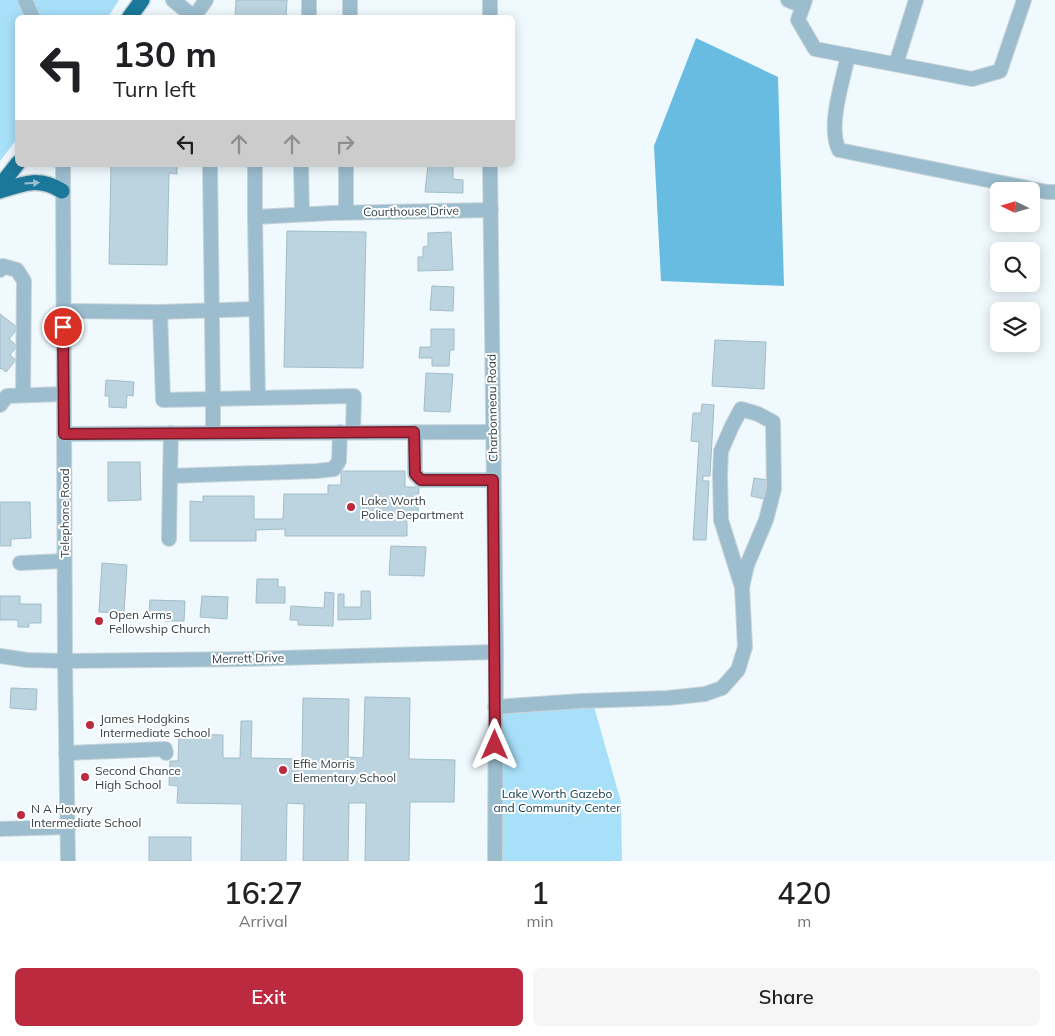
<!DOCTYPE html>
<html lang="en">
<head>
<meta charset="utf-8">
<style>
	body { margin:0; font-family:Mulish,sans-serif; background:#f6f6f6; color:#202124; height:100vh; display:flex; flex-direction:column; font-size:19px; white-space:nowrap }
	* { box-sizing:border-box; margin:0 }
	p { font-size:16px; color:#757577 }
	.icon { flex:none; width:28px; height:28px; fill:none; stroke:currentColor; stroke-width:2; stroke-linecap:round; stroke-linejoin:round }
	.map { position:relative; height:861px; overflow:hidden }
	.panel { display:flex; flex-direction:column; background:#fff; flex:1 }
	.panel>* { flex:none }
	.guide { position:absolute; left:15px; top:15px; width:500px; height:152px; border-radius:8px; box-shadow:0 2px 12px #0003; background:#fff; color:#202124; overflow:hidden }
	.needle { width:32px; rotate:275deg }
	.controls { position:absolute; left:990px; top:182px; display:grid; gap:10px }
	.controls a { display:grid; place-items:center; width:50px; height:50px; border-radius:8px; background:#fff; box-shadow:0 2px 12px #0003; font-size:25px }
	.pin { position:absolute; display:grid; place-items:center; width:42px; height:42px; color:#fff; margin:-21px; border:2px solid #fff; border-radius:50%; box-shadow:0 1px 5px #0007 }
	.me { position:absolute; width:55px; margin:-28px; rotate:0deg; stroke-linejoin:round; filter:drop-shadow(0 0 4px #0008) }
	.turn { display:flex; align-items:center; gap:18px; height:105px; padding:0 15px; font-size:22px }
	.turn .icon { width:65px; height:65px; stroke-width:2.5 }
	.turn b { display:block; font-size:35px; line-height:42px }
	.lanes { display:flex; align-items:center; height:48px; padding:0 15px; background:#0003; justify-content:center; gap:25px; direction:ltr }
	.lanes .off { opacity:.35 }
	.eta { display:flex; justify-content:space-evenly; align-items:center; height:85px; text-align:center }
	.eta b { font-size:30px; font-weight:600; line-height:35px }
	.cta { display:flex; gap:10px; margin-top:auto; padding:10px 15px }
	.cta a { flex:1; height:58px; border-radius:8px; background:#bb2a3f; color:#fff; font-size:20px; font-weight:600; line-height:58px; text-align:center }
	.cta a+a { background:#f6f6f6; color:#202124 }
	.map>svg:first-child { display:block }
	.green { fill:#a8e0fa }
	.water { fill:#68bce1 }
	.building { fill:#bbd4e0; stroke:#a3bcc8 }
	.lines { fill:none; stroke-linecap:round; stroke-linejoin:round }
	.minor-casing { stroke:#c9d4d8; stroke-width:16 }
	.highway-casing { stroke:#c9d4d8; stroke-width:18 }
	.minor { stroke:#9bbdce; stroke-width:14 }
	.highway { stroke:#1b789a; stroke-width:15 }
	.oneway { fill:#98c2d2 }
	.route-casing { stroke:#7a1b29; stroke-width:12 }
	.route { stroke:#bb2a3f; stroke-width:9 }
	.poi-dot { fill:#bb2a3f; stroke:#fff; stroke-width:2 }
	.labels { text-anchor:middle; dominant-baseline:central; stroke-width:4; stroke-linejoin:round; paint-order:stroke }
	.street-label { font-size:12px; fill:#333e42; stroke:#fff }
	.poi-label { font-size:12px; fill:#333e42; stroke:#fff; text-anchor:start }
	.park-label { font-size:12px; fill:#0f3646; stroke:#fff }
</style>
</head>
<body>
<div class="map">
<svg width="1055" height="861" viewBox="0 0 1055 861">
	<rect width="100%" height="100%" fill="#eff9fe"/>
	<g class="green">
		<polygon points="0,0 119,0 108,17 18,18 17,139 0,161"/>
		<polygon points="593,703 621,802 622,861 495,861 495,707"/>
	</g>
	<polygon class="water" points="696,38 778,77 784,286 661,281 654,146"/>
	<g class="building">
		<polygon points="236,0 287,0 286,18 235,18"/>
		<polygon points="111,165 177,165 177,174 169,173 167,265 109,264"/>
		<polygon points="428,165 453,165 453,179 463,180 463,193 425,192"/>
		<polygon points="287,231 366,232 363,368 284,367"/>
		<polygon points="451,232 453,270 418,271 418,257 423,257 423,247 428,246 428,233"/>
		<polygon points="432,286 454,287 453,311 430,310"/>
		<polygon points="0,314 18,328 9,339 17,346 10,355 16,360 6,372 1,368 0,369"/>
		<polygon points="431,329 454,329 454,350 450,350 449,366 432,366 432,358 419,358 420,347 431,347"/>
		<polygon points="715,340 766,342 764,389 712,386"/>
		<polygon points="426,373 453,374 450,412 424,411"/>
		<polygon points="106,380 134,382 133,396 127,395 126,408 109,407 109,396 105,396"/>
		<polygon points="702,404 714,405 710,476 703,476 703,481 709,481 706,540 693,540 699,442 691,441 693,413 701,413"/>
		<polygon points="108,462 140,462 141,500 108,501"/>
		<polygon points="341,471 405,471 405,487 419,487 418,513 407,513 407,536 285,536 285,529 256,530 256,541 190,541 190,501 203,502 203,496 254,496 254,519 283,519 284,494 328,494 328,485 341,485"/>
		<polygon points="754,478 768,480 764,499 751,496"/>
		<polygon points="0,502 30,502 31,538 11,539 11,546 0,546"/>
		<polygon points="391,546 426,547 424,576 389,575"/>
		<polygon points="102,563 127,565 124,613 99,612"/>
		<polygon points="257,579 278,579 278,587 285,587 285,603 256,603"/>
		<polygon points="361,591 370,591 371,619 338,620 338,594 344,594 344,607 361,607"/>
		<polygon points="325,592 334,593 333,626 298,625 298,620 290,620 291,606 324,608"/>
		<polygon points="0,596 20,596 20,604 41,604 41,623 29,623 29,627 18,627 18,620 0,620"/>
		<polygon points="202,596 228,597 227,619 200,617"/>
		<polygon points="150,600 185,601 184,621 165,621 166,613 149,612"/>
		<polygon points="11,688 37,689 36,710 10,708"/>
		<polygon points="365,697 410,698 409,759 455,760 454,802 410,802 409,861 365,861 366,803 349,803 348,861 303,861 304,804 287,803 286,861 241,861 242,804 177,803 178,786 169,785 170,761 178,761 179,734 223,735 223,758 240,758 241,721 252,721 251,758 302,759 303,698 349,699 348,757 363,758"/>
		<rect x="149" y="837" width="42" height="24"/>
	</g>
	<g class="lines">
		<g class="minor-casing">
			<g id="minor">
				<polyline points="25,0 33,18"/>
				<polyline points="173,0 195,18"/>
				<polyline points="788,0 803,6"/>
				<polyline points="805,0 798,20 815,49 972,79 1000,71 1024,0"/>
				<polyline points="194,17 206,0"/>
				<polyline points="309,18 309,0"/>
				<polyline points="350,18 350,0"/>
				<polyline points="490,18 490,0"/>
				<path d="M848 55C843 81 827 126 839 150L1047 192H1055"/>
				<polyline points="896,64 916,0"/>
				<polyline points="63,165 65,661 68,861"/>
				<polyline points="210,165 213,399 258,398 255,217 332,213 491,210"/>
				<polyline points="255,165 255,217"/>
				<polyline points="301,165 302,214"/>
				<polyline points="346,165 346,212"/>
				<polyline points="490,165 496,652 495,861"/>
				<polyline points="0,270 3,266 17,270 24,281 23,395"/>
				<polyline points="63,311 160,312 163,400 213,399 213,433"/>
				<polyline points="160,312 256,309"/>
				<polyline points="258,398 354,396 353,432"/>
				<polyline points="0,405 7,396 63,394"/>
				<polyline points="415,432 415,474 421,480 493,480"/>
				<polyline points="171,433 170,476 317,471 334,469 339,461 340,432"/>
				<polyline points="64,434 492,432"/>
				<polyline points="169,539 170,476"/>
				<polyline points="20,563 64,561"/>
				<polyline points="0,656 27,660 65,661 245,659 496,652"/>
				<polyline points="495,707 581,701 668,698 705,694 722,688 738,670 745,647 742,587 747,565 766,520 774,489 773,422 758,414 741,409 732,426 721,451 720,475 721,520 742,587"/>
				<polyline points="66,753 165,749 166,753"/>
				<polyline points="0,829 68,827"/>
			</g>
		</g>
		<g class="highway-casing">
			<g id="highway">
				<polyline points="129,18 142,0"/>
				<polyline points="0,186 18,163"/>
				<path d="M0 191C24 183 39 177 62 191"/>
			</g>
		</g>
		<use href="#minor" class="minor"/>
		<use href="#highway" class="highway"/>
	</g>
	<defs><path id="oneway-solid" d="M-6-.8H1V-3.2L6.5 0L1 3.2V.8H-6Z" transform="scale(1.25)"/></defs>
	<use class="oneway" href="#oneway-solid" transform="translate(32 183) rotate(-3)"/>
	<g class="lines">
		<g class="route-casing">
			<polyline id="route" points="63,327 64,434 414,432 415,474 421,480 493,480 495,745"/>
		</g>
		<use href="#route" class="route"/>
	</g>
	<g class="poi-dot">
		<circle cx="351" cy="507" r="5"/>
		<circle cx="99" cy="621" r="5"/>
		<circle cx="90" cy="725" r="5"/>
		<circle cx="283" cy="770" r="5"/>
		<circle cx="85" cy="777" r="5"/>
		<circle cx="21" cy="815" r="5"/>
	</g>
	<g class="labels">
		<g class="street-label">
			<text transform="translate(411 211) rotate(-1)">Courthouse Drive</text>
			<text transform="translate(492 408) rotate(-91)">Charbonneau Road</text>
			<text transform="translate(64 513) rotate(-90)">Telephone Road</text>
			<text transform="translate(248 658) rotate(-1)">Merrett Drive</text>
		</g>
		<g class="poi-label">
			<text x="361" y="500">Lake Worth<tspan x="361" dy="14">Police Department</tspan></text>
			<text x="109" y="614">Open Arms<tspan x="109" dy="14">Fellowship Church</tspan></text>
			<text x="100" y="718">James Hodgkins<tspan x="100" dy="14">Intermediate School</tspan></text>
			<text x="293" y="763">Effie Morris<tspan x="293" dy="14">Elementary School</tspan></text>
			<text x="95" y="770">Second Chance<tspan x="95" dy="14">High School</tspan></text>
			<text x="31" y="808">N A Howry<tspan x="31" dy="14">Intermediate School</tspan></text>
		</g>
		<g class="park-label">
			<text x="557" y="793">Lake Worth Gazebo<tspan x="557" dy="14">and Community Center</tspan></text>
		</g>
	</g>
</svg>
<div class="controls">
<a><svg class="needle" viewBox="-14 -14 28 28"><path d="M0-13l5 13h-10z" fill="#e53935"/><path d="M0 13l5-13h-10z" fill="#757577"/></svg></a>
<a><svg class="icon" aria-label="search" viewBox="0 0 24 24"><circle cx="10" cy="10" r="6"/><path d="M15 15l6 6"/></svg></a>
<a><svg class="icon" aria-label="layers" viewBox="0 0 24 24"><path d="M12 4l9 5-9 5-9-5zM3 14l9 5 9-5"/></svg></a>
</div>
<div class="pin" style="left:63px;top:327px;background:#d93025"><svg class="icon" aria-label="arrive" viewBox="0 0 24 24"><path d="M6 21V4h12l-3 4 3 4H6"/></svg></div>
<svg class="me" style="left:495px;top:745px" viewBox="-20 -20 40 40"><path d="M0-17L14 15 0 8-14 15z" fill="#bb2a3f" stroke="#fff" stroke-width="4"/></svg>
<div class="guide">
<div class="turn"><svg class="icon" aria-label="left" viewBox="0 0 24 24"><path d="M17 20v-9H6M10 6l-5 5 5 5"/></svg><div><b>130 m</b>Turn left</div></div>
<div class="lanes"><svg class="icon" aria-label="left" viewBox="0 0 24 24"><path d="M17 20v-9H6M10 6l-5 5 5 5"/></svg><svg class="icon off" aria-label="ahead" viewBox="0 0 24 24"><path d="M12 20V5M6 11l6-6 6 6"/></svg><svg class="icon off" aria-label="ahead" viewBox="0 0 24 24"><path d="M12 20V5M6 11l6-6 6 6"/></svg><svg class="icon off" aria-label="right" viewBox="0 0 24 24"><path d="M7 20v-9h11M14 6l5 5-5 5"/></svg></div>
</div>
</div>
<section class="panel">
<div class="eta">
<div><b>16:27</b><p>Arrival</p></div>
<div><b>1</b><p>min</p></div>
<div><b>420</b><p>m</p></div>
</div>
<div class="cta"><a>Exit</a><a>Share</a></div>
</section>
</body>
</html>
